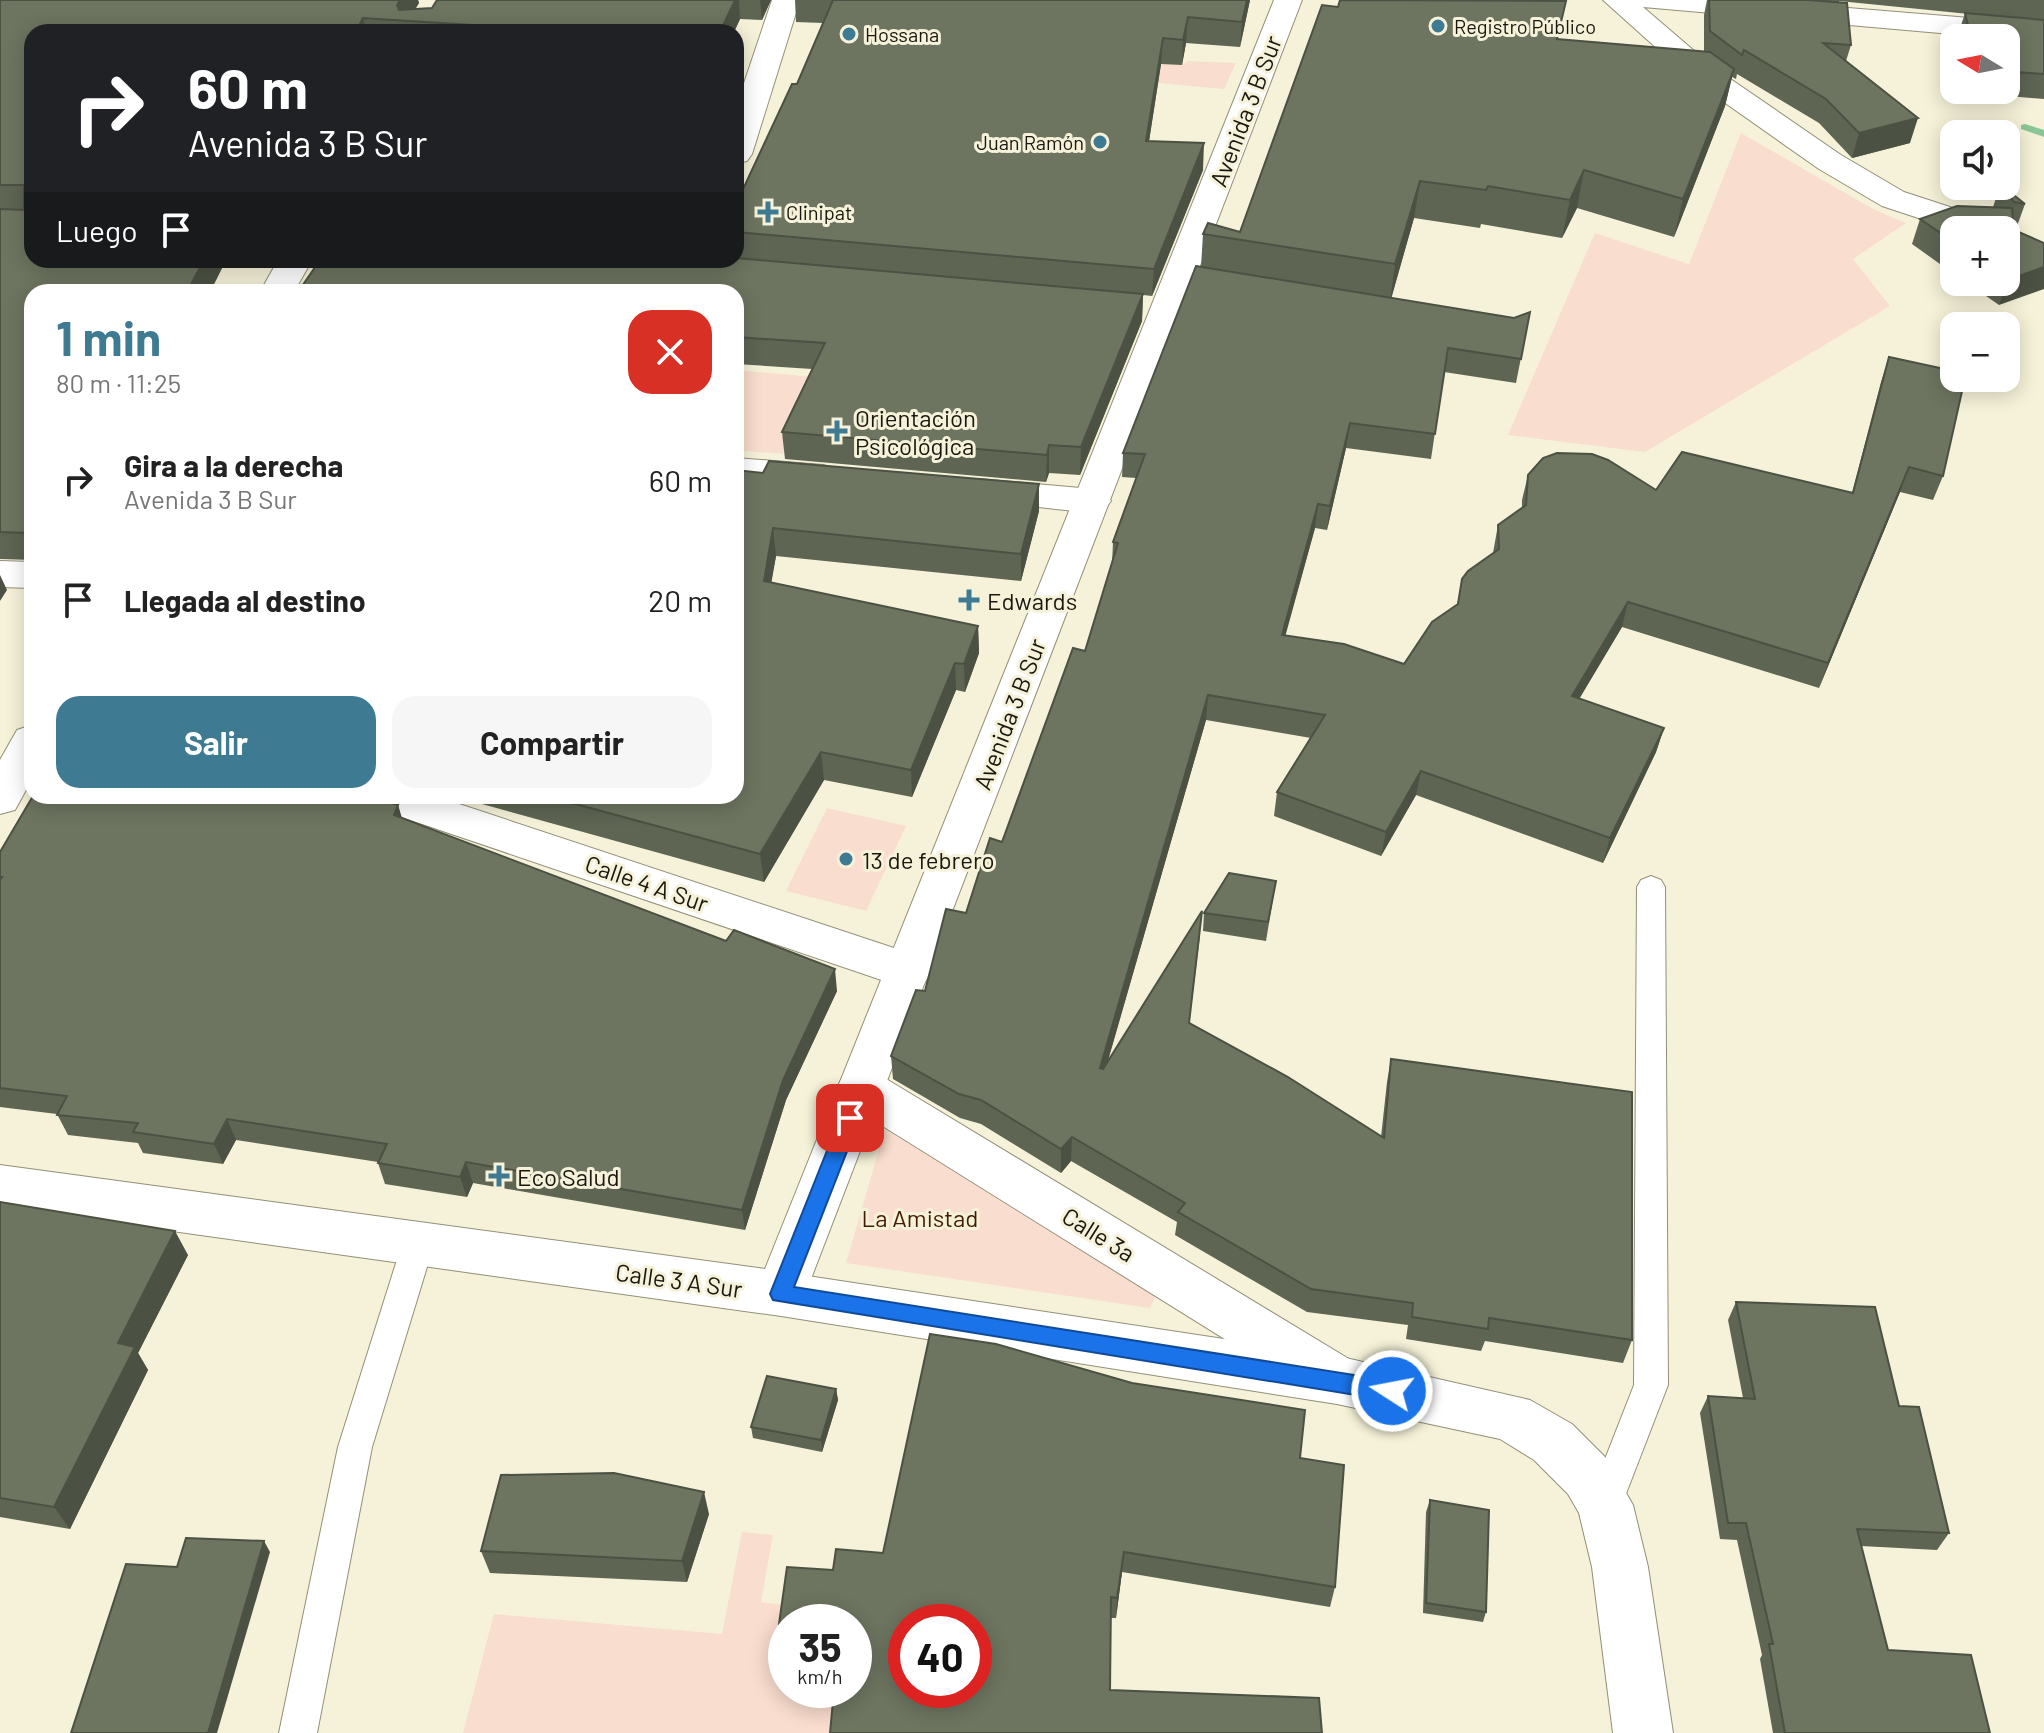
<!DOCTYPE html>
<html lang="es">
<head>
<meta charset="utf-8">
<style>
	body { margin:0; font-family:Barlow,sans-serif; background:#f6f6f6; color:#222; height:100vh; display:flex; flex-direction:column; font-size:30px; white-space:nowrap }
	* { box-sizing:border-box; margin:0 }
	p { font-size:26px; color:#767676 }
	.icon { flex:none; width:44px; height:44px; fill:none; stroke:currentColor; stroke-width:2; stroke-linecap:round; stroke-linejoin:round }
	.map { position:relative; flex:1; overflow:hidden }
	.sheet { position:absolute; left:24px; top:284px; width:720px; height:520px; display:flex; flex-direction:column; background:#fff; border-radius:24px; box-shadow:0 4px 20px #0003 }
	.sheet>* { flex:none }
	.hud { position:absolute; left:24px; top:24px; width:720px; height:244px; border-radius:24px; box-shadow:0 4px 20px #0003; background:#202124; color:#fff; overflow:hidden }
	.needle { width:52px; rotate:280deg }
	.controls { position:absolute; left:1940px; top:24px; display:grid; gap:16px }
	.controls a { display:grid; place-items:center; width:80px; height:80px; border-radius:16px; background:#fff; box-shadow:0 4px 20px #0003; font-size:40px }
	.speed { position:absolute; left:768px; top:1604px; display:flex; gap:16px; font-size:40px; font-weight:700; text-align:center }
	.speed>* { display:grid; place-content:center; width:104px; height:104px; border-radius:50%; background:#fff; box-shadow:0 4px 20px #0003; line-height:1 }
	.speed small { font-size:20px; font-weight:400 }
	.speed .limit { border:12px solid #d22; background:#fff; color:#111 }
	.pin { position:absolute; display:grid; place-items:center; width:68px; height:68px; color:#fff; margin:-34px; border-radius:16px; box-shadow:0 4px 12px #0006 }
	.me { position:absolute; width:88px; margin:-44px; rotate:281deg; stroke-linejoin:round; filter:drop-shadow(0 0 6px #0008) }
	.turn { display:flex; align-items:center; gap:28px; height:168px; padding:0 32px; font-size:36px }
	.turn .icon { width:104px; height:104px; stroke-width:2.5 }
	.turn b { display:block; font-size:56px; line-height:68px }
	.then { display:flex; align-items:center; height:76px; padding:0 32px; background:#0003; gap:16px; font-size:30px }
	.round { display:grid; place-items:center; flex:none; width:84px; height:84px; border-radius:24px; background:#f6f6f6 }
	.overview { display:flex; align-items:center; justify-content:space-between; height:136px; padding:0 32px }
	h1 { font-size:48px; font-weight:700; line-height:60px; color:#3e7a92 }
	.action { display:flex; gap:16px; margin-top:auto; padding:16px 32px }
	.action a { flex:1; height:92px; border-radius:24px; background:#3e7a92; color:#fff; font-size:32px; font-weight:700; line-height:92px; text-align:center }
	.action a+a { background:#f6f6f6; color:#222 }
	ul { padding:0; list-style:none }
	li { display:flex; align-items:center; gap:24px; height:120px; padding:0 32px }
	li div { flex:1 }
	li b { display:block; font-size:30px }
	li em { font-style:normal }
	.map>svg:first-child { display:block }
	.green { fill:#f9ddce }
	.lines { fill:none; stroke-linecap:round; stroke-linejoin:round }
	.stream { fill:#8bc698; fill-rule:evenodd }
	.service-casing { stroke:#938f78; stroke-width:2 }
	.minor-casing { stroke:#938f78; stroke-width:2 }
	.tertiary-casing { stroke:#938f78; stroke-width:2 }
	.primary-casing { stroke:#938f78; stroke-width:2 }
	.service { fill:#fff; fill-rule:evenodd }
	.minor { fill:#fff; fill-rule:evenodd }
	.tertiary { fill:#fff; fill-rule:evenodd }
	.primary { fill:#fff; fill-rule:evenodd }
	.wall { fill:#5e6553 }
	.shaded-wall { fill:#4c5243 }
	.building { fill:#6d7560; stroke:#4c5243; stroke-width:2; fill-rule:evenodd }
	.route { fill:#1a73e8; stroke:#114b97; stroke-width:2 }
	.poi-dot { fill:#3e7a92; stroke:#f6f2d9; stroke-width:3 }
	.labels { text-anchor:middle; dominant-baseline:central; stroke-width:6; stroke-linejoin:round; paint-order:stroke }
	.far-poi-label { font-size:20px; fill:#19170f; stroke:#f6f2d9; text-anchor:start }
	.street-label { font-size:24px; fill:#19170f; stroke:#f6f2d9 }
	.poi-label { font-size:24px; fill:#19170f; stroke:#f6f2d9; text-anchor:start }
	.park-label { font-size:24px; fill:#441c02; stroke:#f6f2d9 }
</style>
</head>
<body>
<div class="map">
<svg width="2044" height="1733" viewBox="0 0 2044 1733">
	<rect width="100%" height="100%" fill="#f6f2d9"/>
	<g class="green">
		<polygon points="1079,58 1182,65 1188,61 1236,63 1224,89 1124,80"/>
		<polygon points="1741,133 1873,209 1906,223 1853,259 1890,306 1645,452 1508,435 1595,233 1689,264"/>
		<polygon points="736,370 813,377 783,454 736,450"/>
		<polygon points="827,808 906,826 866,911 786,891"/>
		<polygon points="885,1129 1157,1293 1150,1308 846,1263"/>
		<polygon points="742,1532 773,1535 761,1602 783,1605 774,1657 786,1657 786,1690 840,1690 835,1733 463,1733 494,1614 722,1634"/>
	</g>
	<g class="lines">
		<polygon class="stream" points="2025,124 2044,130 2044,137 2021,129 2021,125"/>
		<g class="service-casing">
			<g id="service">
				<polygon points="1651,876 1661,880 1665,887 1668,1385 1617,1517 1605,1521 1593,1517 1587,1505 1634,1385 1637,887 1641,880"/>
				<polygon points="418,1230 429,1234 434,1244 372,1447 317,1733 279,1733 338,1447 402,1244 407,1234"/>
			</g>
		</g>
		<g class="minor-casing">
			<g id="minor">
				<polygon points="772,0 800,0 752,154 747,161 736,163 736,107"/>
				<polygon points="1603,0 1752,0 2044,24 2044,42 1643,7 1713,67 1841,155 1904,192 1999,223 2003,230 1955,230 1882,206 1819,169 1691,79"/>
				<polygon points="736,458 823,465 836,469 842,477 836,485 823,489 736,482"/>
				<polygon points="979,479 1092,489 1105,493 1111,501 1105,509 1092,513 966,499 960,491 966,483"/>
				<polygon points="0,561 32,562 32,588 0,587"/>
				<polygon points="366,796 435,796 924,958 931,971 924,984 908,989 372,807"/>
				<polygon points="861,1069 878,1074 1354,1362 1362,1379 1354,1396 1335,1403 1316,1396 844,1102 837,1088 844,1074"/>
			</g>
		</g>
		<g class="tertiary-casing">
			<polygon id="tertiary" points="781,1272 1337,1356 1530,1400 1572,1424 1606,1458 1633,1505 1648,1567 1673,1733 1613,1733 1592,1567 1579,1513 1568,1494 1534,1460 1500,1439 1337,1404 781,1316 763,1310 755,1294 763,1278"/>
		</g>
		<g class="primary-casing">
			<g id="primary">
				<polygon points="1274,0 1302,0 799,1310 781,1316 0,1207 0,1165 765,1269"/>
				<polygon points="278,260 312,260 294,292 260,292"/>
				<polygon points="32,725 32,779 15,810 0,814 0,760 17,730"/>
			</g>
		</g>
		<use href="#service" class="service"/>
		<use href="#minor" class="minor"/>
		<use href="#tertiary" class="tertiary"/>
		<use href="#primary" class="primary"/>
	</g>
	<g class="wall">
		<polygon points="0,0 418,0 419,3 415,9 432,8 437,0 771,0 762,20 740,19 734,32 32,32 226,260 210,292 32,292 32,560 0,559"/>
		<polygon points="795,0 1250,0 1240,47 1186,43 1182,65 1161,64 1149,141 1203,170 1152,296 1143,295 1142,321 1080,475 1049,473 1046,482 785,459 782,432 812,369 736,364 736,200 738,200 797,84 823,23 796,22"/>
		<polygon points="1707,0 2044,0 2044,99 2008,96 2006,88 2006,38 1957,38 1965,13 1989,16 1839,1 1839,3 1851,45 1846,61 1910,143 1852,158 1819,123 1737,74 1736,79 1732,77 1725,106 1674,237 1577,208 1562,238 1481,224 1480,228 1414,218 1391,298 1514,318 1530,312 1516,383 1444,372 1431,459 1346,448 1327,530 1315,528 1285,635 1404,664 1457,605 1462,579 1493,553 1498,525 1522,508 1522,500 1528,475 1656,490 1852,493 1881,382 1889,357 1943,476 1933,500 1900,492 1819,688 1622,627 1579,699 1664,728 1656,752 1603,863 1416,795 1381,856 1274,816 1277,792 1311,738 1206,720 1107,1063 1200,936 1189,1024 1381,1137 1387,1082 1391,1059 1632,1340 1623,1363 1485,1341 1481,1351 1406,1339 1408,1325 1307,1312 1175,1235 1177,1222 1071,1161 1061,1173 981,1124 960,1118 893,1079 891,1056 1002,842 1085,651 1112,564 1113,542 1136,478 1122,477 1123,453 1201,267 1203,234 1240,232 1559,40 1704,52 1704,15"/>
		<polygon points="2006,189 2025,204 2016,229 2014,230 2044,243 1999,305 1966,282 2006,282 2006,230 1954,230 1954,274 1912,244 1920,219 1993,207 1998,192"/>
		<polygon points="763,473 1039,484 1039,511 1021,581 776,556 771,582 978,626 979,653 965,692 956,690 912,797 824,780 764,882 453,796 736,796"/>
		<polygon points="398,805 402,818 837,991 786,1100 745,1230 473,1183 467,1197 385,1184 378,1163 378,1162 236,1140 223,1164 143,1153 138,1143 68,1135 57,1114 0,1107 0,852"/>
		<polygon points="1276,881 1266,941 1203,931 1204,913"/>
		<polygon points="0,1202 188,1255 138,1353 148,1370 70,1529 0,1517"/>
		<polygon points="1736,1302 1899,1406 1949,1533 1937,1550 1861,1546 1888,1650 1990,1733 1773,1733 1760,1659 1762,1655 1737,1540 1720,1539 1700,1413 1708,1396 1743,1398 1728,1320"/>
		<polygon points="836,1389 838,1400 822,1452 753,1438 751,1427"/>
		<polygon points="1300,1458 1335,1587 1330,1607 1122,1572 1116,1618 786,1622 786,1644 782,1643 779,1624 833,1570 883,1553"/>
		<polygon points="1430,1500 1486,1612 1483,1622 1423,1613 1426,1512"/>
		<polygon points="709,1514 687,1582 490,1573 481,1551"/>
	</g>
	<g class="shaded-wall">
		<polygon points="400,0 418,0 419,3 408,21 397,5"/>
		<polygon points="735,0 739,0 740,19 734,32 720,32"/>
		<polygon points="760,0 771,0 762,20"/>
		<polygon points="1247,0 1250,0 1240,47 1242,22"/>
		<polygon points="1188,17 1186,43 1182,65 1183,40"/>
		<polygon points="363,18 366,32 356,32"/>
		<polygon points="1163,38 1161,64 1145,167 1146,141"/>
		<polygon points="1734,69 1725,106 1674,237 1683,199"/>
		<polygon points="1918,118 1910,143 1852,158 1859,133"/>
		<polygon points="1204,143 1203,170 1152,296 1154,269"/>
		<polygon points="1584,170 1577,208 1562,238 1570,200"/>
		<polygon points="1420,181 1414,218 1390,303 1395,264"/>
		<polygon points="204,260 226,260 210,292 187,292"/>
		<polygon points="2044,267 2044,289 1999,305 2008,280"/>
		<polygon points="1143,294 1142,321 1080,475 1081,447"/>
		<polygon points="1350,423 1346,448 1327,530 1330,506"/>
		<polygon points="1049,445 1049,473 1046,482 1047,455"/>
		<polygon points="1909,467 1900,492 1819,688 1828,663"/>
		<polygon points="1039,484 1039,511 1021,581 1021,554"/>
		<polygon points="1318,504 1315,528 1279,659 1282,635"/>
		<polygon points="32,526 32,543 28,533"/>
		<polygon points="773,528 776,556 767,608 764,581"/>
		<polygon points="0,575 7,590 0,601"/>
		<polygon points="1628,602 1622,627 1566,721 1572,696"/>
		<polygon points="978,626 979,653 965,692 964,664"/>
		<polygon points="955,663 956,690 912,797 911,770"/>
		<polygon points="1208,695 1206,720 1099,1092 1100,1068"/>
		<polygon points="1664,728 1656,752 1603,863 1610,838"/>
		<polygon points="821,752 824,780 764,882 760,854"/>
		<polygon points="1421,771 1416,795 1381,856 1386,832"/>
		<polygon points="398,805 404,827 394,815"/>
		<polygon points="835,969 837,991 786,1100 745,1230 742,1210 783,1080"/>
		<polygon points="227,1119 236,1140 223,1164 214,1144"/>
		<polygon points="1072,1137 1071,1161 1061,1173 1061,1149"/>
		<polygon points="466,1162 473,1183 467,1197 460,1177"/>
		<polygon points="175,1231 188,1255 138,1353 148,1370 70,1529 54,1507 118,1343"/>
		<polygon points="836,1389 838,1400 822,1452 821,1440"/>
		<polygon points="704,1492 709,1514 687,1582 682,1561"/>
		<polygon points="264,1541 270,1552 217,1733 208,1733"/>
		<polygon points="1124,1552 1122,1572 1116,1618 1117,1598"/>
	</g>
	<g class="building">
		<polygon points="0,0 400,0 397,5 399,10 432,8 437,0 735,0 720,32 467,32 471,25 363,18 356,32 32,32 32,260 204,260 187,292 32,292 32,526 28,533 0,532 0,209 24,210 24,185 0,185"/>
		<polygon points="833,0 1247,0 1242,22 1188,17 1183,40 1163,38 1146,141 1204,143 1154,269 736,232 736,200 738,200 792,84 797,84"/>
		<polygon points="1340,0 1566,1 1557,39 1710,52 1734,69 1683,199 1584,170 1570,200 1488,186 1486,190 1420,181 1395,264 1203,234 1208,223 1240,232 1322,5 1338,7"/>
		<polygon points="1709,0 1808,0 1847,3 1851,45 1823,43 1918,118 1859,133 1826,99 1744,50 1742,55 1710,31"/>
		<polygon points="1965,13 2044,20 2044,74 2016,72 2014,64 2006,63 2006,38 1971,38"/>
		<polygon points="2006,189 2025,204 2014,202 2009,195 1998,192"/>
		<polygon points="1957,206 2012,208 2014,230 2044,243 2044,267 2008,280 2006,278 2006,230 1954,230 1954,242 1920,219"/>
		<polygon points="736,258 1143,294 1081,447 1049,445 1047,455 782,432 825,343 736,337 736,292 298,292 320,260 736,260"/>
		<polygon points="1196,266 1514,318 1530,312 1521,359 1448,348 1435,434 1350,423 1330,506 1318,504 1282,635 1344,644 1404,664 1432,622 1458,604 1462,579 1468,571 1499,549 1498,525 1526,505 1528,475 1543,458 1557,453 1592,454 1608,460 1656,490 1682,452 1853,493 1889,357 1954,371 1954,378 1965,378 1943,476 1909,467 1828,663 1628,602 1572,696 1664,728 1610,838 1421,771 1386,832 1277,792 1325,715 1208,695 1100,1068 1103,1069 1202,911 1189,1023 1288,1077 1384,1138 1391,1059 1632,1092 1632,1340 1489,1318 1488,1329 1412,1317 1413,1303 1311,1289 1178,1212 1185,1203 1072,1137 1061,1149 981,1100 959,1094 891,1056 916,990 925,991 946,909 966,913 990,838 1002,842 1073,648 1085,651 1118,543 1113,542 1145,454 1123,453"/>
		<polygon points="769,461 1039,484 1021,554 773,528 764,581 978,626 964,664 955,663 911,770 821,752 760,854 546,796 736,796 736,470 763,473"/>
		<polygon points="33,796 368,796 398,805 394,815 726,941 734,930 835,969 783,1080 742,1210 466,1162 460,1177 378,1163 387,1144 227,1119 214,1144 133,1132 138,1123 57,1115 67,1096 0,1088 0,880 2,877 0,877 0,852"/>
		<polygon points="1229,873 1276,881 1268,922 1204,913"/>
		<polygon points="0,1202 175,1231 118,1343 135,1347 54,1507 0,1498"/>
		<polygon points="1736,1302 1875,1307 1899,1406 1919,1407 1949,1533 1857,1529 1888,1650 1971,1655 1990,1733 1785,1733 1769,1644 1773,1644 1746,1523 1728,1523 1708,1396 1755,1399"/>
		<path d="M930 1334 996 1344 1132 1383 1305 1410 1300 1458 1344 1465 1335 1587 1124 1552 1117 1598 1111 1597 1110 1690 1319 1698 1322 1733H830L834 1690H854V1622H786V1624H779L787 1567 833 1570 836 1549 883 1553ZM906 1622H974V1690H906Z"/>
		<polygon points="767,1376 836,1389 821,1440 751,1427"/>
		<polygon points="614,1473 704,1492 682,1561 481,1551 501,1475"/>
		<polygon points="1430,1500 1489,1510 1486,1612 1426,1603"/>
		<polygon points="186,1538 264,1541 208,1733 71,1733 126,1564 177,1567"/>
	</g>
	<polygon class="route" points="850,1110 860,1118 794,1287 1392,1381 1399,1384 1403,1391 1399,1398 1392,1401 773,1300 770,1294 840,1118"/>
	<g class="poi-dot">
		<circle cx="1438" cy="26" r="8"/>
		<circle cx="849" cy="34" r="8"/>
		<circle cx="1100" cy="142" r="8"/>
		<path d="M764 200h8v8h8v8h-8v8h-8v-8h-8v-8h8z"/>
		<path d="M833 419h8v8h8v8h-8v8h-8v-8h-8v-8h8z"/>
		<path d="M965 588h8v8h8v8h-8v8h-8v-8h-8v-8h8z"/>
		<circle cx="846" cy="859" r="8"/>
		<path d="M495 1164h8v8h8v8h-8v8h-8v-8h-8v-8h8z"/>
	</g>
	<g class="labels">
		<g class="far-poi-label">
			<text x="1454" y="26">Registro Público</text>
			<text x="865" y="34">Hossana</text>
			<text x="1084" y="142" text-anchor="end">Juan Ramón</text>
			<text x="786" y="212">Clinipat</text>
		</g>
		<g class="street-label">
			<text transform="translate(1245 111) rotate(-69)">Avenida 3 B Sur</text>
			<text transform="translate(1009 714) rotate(-69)">Avenida 3 B Sur</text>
			<text transform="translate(647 883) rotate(19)">Calle 4 A Sur</text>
			<text transform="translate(1099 1234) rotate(32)">Calle 3a</text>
			<text transform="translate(679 1280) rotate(8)">Calle 3 A Sur</text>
		</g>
		<g class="poi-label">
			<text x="855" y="417">Orientación<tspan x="855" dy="28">Psicológica</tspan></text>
			<text x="987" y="600">Edwards</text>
			<text x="862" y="859">13 de febrero</text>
			<text x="517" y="1176">Eco Salud</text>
		</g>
		<g class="park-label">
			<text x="920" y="1217">La Amistad</text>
		</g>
	</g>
</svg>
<div class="controls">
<a><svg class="needle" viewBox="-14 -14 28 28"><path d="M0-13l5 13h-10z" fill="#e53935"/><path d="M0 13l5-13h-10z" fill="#767676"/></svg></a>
<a><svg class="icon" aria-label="sound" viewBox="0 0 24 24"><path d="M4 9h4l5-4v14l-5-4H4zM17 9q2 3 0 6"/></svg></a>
<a>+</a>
<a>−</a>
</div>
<div class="speed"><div>35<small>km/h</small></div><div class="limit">40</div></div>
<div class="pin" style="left:850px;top:1118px;background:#d93025"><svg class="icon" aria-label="arrive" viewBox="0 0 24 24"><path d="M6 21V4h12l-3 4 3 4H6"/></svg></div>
<svg class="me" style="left:1392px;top:1391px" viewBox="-20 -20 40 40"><circle r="17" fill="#1a73e8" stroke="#fff" stroke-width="3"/><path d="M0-11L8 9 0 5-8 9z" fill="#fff"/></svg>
<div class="hud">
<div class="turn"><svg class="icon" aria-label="right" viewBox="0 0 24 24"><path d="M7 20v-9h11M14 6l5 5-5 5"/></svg><div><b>60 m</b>Avenida 3 B Sur</div></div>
<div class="then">Luego<svg class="icon" aria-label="arrive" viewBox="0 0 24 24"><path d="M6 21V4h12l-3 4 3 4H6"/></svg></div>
</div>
<section class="sheet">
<div class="overview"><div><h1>1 min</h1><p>80 m · 11:25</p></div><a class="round" style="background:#d93025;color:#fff"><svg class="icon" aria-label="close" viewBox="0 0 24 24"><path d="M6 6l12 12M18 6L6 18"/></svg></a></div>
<ul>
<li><svg class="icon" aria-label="right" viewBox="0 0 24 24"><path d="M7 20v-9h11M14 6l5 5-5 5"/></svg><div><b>Gira a la derecha</b><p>Avenida 3 B Sur</p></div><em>60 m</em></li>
<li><svg class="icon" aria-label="arrive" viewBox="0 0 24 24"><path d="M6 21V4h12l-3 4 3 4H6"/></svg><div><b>Llegada al destino</b></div><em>20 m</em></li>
</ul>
<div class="action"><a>Salir</a><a>Compartir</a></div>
</section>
</div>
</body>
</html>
